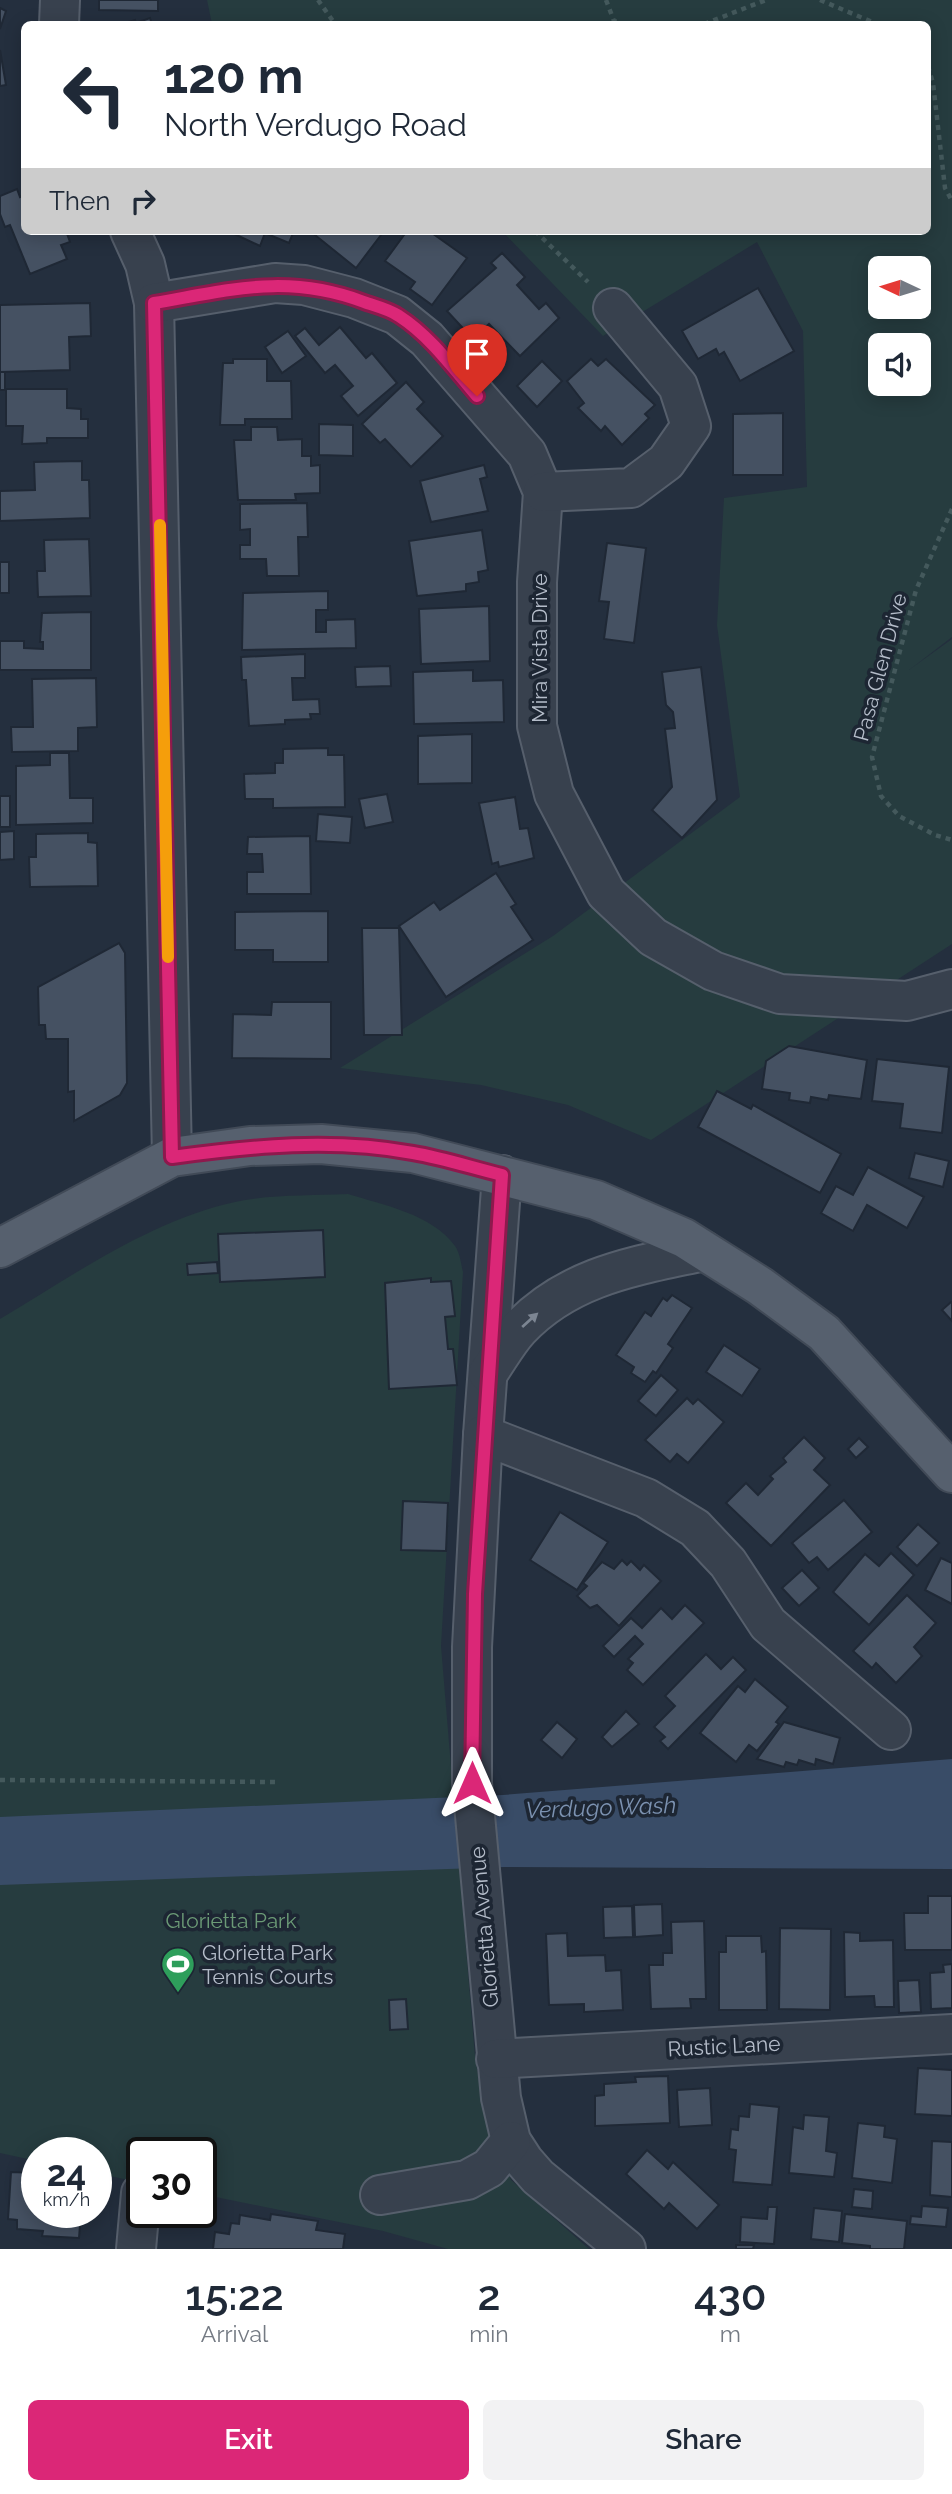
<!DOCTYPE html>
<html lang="en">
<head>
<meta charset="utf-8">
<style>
	body { margin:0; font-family:Raleway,sans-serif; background:#f2f2f3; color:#1f2937; height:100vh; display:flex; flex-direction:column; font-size:26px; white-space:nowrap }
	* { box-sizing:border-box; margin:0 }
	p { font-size:23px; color:#747a83 }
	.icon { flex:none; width:38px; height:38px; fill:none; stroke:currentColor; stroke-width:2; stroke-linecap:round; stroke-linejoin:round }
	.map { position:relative; height:2249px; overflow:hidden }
	.sheet { display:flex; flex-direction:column; background:#fff; flex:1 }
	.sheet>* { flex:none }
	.guide { position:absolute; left:21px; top:21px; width:910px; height:214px; border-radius:10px; box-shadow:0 4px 18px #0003; background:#fff; color:#1f2937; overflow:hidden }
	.needle { width:46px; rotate:274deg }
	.controls { position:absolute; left:868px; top:256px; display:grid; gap:14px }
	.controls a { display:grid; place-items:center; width:63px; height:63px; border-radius:10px; background:#fff; box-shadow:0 4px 18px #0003; font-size:35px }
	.speed { position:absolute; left:21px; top:2137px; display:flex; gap:14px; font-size:35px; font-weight:700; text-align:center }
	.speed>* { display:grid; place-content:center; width:91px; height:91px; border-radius:50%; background:#fff; box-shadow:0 4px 18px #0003; line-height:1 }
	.speed small { font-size:18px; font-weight:400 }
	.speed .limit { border:4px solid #111; border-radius:10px; background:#fff; color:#111 }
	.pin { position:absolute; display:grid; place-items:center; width:60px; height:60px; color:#fff; margin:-72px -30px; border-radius:50% 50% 50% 0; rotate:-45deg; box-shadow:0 0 7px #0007 }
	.pin .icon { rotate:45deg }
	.me { position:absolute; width:77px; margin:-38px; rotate:0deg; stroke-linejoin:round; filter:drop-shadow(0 0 5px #0008) }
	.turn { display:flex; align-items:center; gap:24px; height:147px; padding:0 28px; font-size:32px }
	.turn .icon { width:91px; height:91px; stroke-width:2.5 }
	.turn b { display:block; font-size:49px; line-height:60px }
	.then { display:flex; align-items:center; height:66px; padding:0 28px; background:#0003; gap:14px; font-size:26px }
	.eta { display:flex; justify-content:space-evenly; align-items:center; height:119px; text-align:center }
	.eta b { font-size:42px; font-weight:600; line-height:49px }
	.cta { display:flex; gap:14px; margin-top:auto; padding:14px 28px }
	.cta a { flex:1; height:80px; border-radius:10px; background:#db2777; color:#fff; font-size:28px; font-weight:600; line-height:80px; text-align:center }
	.cta a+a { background:#f2f2f3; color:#1f2937 }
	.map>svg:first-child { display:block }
	.green { fill:#263c3f; fill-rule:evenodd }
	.water { fill:#394c67 }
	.building { fill:#455162; stroke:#1f2835; stroke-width:2 }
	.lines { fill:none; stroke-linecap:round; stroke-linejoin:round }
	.minor-casing { stroke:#565f6c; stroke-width:42 }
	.major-casing { stroke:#414a57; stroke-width:42 }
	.path { stroke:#44595c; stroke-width:4.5; stroke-dasharray:5 5; stroke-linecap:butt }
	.minor { stroke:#38414e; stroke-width:38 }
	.major { stroke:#56606e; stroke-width:38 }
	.oneway { fill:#7c8592 }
	.route-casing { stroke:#8e194d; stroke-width:18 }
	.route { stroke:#db2777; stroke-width:12 }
	.slow { stroke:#f59e0b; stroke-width:12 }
	.labels { text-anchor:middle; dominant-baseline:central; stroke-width:7; stroke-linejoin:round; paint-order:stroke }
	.street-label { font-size:21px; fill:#b4bcc9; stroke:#1d2633 }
	.park-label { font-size:21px; fill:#6b9a76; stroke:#1d2633 }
	.poi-label { font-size:21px; fill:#b4bcc9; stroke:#1d2633; text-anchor:start }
	.water-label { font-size:23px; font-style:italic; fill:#7c92b1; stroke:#1d2633 }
</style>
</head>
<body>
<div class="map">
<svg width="952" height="2249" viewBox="0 0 952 2249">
	<rect width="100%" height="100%" fill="#242f3e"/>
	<g class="green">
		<path d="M207 0H952V637L909 670 952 639V944L651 1140 568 1105 481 1085 340 1068 553 936 740 797 717 625 724 498 807 487 803 331 757 242 603 336 502 231H928V24H212ZM880 268H919V306H880ZM880 345H919V383H880Z"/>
		<path d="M348 1194C383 1205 432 1214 455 1246 460 1253 461 1264 463 1272L441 1646 475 2057 486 2121 511 2180 589 2249H448L383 2231 201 2194V2152H142V2183L96 2173V2152H37V2161L0 2153V1319C74 1275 149 1221 235 1202 271 1194 311 1196 348 1194Z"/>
	</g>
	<polygon class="water" points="952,1759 952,1869 504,1867 0,1885 0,1817 503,1795"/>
	<g class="building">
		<polygon points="99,0 158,0 158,11 99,10"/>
		<polygon points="0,8 6,11 0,29"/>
		<polygon points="150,18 152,24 122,24 135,20 136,23"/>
		<polygon points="0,50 6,85 0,86"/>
		<polygon points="17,189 20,197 24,195 24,231 66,231 70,242 61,245 67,259 30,274 10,225 5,227 0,214 0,196"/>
		<polygon points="228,231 294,231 289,243 265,233 260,246"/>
		<polygon points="310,231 384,231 356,268"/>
		<polygon points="407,231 429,231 467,258 432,305 410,289 415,282 385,261"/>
		<polygon points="502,253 525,277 517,285 539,309 546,303 559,318 520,356 489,324 473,339 447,311 496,268 491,263"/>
		<polygon points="758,288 794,351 740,381 724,352 719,355 716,349 698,359 682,331"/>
		<polygon points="90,303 91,336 69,337 70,370 0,372 0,305"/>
		<polygon points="340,327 366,358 372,353 397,383 358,416 341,396 353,386 335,365 325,373 295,336 305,328 319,345"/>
		<polygon points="288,331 306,356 282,373 265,347"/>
		<polygon points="233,359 267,359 267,381 291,381 292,419 245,419 245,425 220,425 223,363 233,363"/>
		<polygon points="591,359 598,366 606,359 655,405 645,414 649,418 622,445 605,426 601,431 578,408 584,403 567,381"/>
		<polygon points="542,361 562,381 537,407 517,386"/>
		<rect x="0" y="372" width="5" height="18"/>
		<polygon points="406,382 424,402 417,409 443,436 411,467 385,439 380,443 362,424"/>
		<polygon points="6,389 67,389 67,408 81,409 81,419 88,419 88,438 47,438 47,443 22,444 23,426 6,426"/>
		<polygon points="783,413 783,475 733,475 733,414"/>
		<polygon points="319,424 353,425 353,456 319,455"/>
		<polygon points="251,427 277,427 278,440 302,439 302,456 311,456 311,466 320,465 320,493 295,494 296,500 238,500 234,440 251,440"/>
		<polygon points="82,461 82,480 89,480 90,518 0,521 0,491 35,490 34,462"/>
		<polygon points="484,465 487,477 480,479 488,511 431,522 420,481"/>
		<polygon points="307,503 308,537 298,537 299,576 267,576 266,559 240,559 240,545 250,545 250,529 240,530 240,504"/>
		<polygon points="482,530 488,570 478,572 479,582 466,584 466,591 417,596 409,541"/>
		<polygon points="89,539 91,596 38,597 37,571 45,571 44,540"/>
		<polygon points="607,543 646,548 634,643 604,639 609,602 599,601"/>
		<rect x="0" y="562" width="9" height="31"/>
		<polygon points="328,591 328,610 316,610 316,632 326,632 326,620 355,619 356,648 242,650 243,593"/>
		<polygon points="489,606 490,661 421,664 419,609"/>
		<polygon points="91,612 91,670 0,670 0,641 24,641 24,648 43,649 43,642 40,642 42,613"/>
		<polygon points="305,654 305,678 292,678 293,700 319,699 320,714 310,714 311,719 285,720 285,724 249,726 246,680 242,680 241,657"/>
		<polygon points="390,666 391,686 356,687 355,667"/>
		<polygon points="701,667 717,800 682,838 652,810 672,787 665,729 675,728 673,712 666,705 662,672"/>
		<polygon points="473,670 473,681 503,680 504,722 414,724 413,672"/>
		<polygon points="96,678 97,727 78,728 78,751 12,752 11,727 33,727 32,679"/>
		<polygon points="472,734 472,783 418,784 418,736"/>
		<polygon points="328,748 328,755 344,755 345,807 273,808 273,799 245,799 244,774 275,773 275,763 283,763 283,749"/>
		<polygon points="50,753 69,753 70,798 93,798 93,823 16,825 16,766 50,765"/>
		<polygon points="387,794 393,822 365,828 359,799"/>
		<rect x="0" y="796" width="10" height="31"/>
		<polygon points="515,797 520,829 528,828 534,858 499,867 498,862 492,864 479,803"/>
		<polygon points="318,814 352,817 350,843 316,841"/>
		<polygon points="14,831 14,859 0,860 0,832"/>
		<polygon points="88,833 88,842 97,843 98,886 30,887 29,857 36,857 36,834"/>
		<polygon points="310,836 311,894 247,894 247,872 263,872 262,854 247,854 248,837"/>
		<polygon points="496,873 516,904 511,907 533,940 446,997 399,926 434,902 440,910"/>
		<polygon points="328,911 328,962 273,962 273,950 235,950 235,912"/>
		<polygon points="362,928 399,928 402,1035 364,1035"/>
		<polygon points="119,943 125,953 127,1083 120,1095 74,1121 74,1091 68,1092 68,1039 46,1039 45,1025 39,1025 38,987"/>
		<polygon points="272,1002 331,1002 331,1059 232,1058 233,1014 271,1015"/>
		<polygon points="789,1046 867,1060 861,1099 829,1095 828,1100 811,1097 810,1103 789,1100 790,1093 762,1089 766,1061"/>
		<polygon points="877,1059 949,1067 942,1133 900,1128 903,1104 872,1101"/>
		<polygon points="717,1091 751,1109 753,1105 841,1154 820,1193 698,1127"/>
		<polygon points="915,1153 949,1161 943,1187 909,1178"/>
		<polygon points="868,1167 924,1197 907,1228 867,1205 853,1231 821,1213 836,1186 853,1195"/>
		<polygon points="323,1230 325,1277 220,1282 218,1234"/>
		<polygon points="217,1262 218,1273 188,1275 187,1264"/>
		<polygon points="431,1278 431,1282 451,1281 455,1316 445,1317 448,1349 453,1349 457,1385 389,1389 385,1283"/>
		<polygon points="672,1295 692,1308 668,1344 673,1348 656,1373 653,1371 645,1382 631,1373 634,1367 616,1355 645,1312 651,1316 663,1298 667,1301"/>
		<polygon points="951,1302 952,1303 952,1321 942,1310"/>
		<polygon points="724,1345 760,1369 742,1396 706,1372"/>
		<polygon points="661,1375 678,1390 656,1416 638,1401"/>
		<polygon points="687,1398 693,1404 698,1399 724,1422 688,1463 677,1454 670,1462 645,1440"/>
		<polygon points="804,1437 825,1458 814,1470 830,1485 771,1546 726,1503 746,1483 758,1495 773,1479 770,1476 786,1462 783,1458"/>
		<polygon points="859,1438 868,1447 856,1458 848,1449"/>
		<polygon points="844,1500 872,1532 828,1570 817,1557 809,1563 792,1543"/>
		<polygon points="403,1501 448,1503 446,1551 401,1550"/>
		<polygon points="560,1512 608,1542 577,1590 530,1560"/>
		<polygon points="918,1524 939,1543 917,1566 897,1547"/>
		<polygon points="891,1553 914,1575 869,1625 833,1592 865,1554 879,1566"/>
		<polygon points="941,1558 952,1563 952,1604 925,1590"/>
		<polygon points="622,1560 627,1565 631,1561 640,1570 644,1565 661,1581 619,1626 597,1605 590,1608 577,1596 587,1586 583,1583 602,1562 614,1569"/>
		<polygon points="802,1570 819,1588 799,1606 782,1588"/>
		<polygon points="907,1595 936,1623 914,1647 922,1656 896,1683 876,1663 872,1668 853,1651"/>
		<polygon points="685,1605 704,1623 643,1685 627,1670 633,1663 628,1659 643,1644 635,1636 614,1657 603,1646 631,1618 642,1628 661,1608 672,1619"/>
		<polygon points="706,1654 721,1669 733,1657 746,1670 668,1749 660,1741 665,1737 654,1727 675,1706 665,1696"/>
		<polygon points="755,1679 788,1707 776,1722 779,1724 757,1751 749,1745 736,1762 700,1733 738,1686 745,1692"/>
		<polygon points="626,1711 639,1724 612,1747 602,1737"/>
		<polygon points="557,1722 577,1739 562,1758 541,1740"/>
		<polygon points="784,1722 840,1738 833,1764 816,1759 815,1765 799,1760 797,1765 786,1762 784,1767 757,1759"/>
		<polygon points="928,1896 952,1896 952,1950 905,1950 904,1913 928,1913"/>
		<polygon points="662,1904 663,1935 635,1937 634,1905"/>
		<polygon points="632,1906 633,1937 604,1938 603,1907"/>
		<polygon points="704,1921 706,1999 690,1999 691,2008 651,2009 649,1965 663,1965 663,1953 672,1953 671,1922"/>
		<polygon points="780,1928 831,1929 830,2010 779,2009"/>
		<polygon points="844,1932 860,1933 860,1941 893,1940 894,2007 875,2007 874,1996 845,1997"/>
		<polygon points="567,1933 568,1956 605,1955 606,1971 621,1970 623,2010 584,2012 584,2004 549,2005 546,1934"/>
		<polygon points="726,1936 761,1936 762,1952 766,1951 767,2010 719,2010 719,1952 726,1952"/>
		<polygon points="952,1964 952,2008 931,2009 930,1973 944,1972 943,1965"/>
		<polygon points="919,1980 921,2012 899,2013 898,1981"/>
		<polygon points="406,1999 408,2029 390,2030 389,2000"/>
		<polygon points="918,2068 952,2070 952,2116 915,2114"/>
		<polygon points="668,2076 670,2123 595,2126 595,2096 604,2095 604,2084 636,2082 635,2077"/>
		<polygon points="710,2088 712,2125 679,2127 677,2090"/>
		<polygon points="750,2104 779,2107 772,2185 733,2182 736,2150 729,2149 731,2129 738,2130 739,2116 749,2117"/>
		<polygon points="804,2115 829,2117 826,2151 837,2153 834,2177 789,2173 793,2127 803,2129"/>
		<polygon points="858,2123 885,2126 884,2137 897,2139 892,2183 852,2178"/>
		<polygon points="932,2141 952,2142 952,2197 930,2195"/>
		<polygon points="647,2150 668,2169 673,2162 719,2205 697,2229 669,2203 664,2209 626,2174"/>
		<polygon points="11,2172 37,2173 37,2212 81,2212 79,2238 42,2236 43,2231 17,2229 17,2220 8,2219"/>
		<polygon points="854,2189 873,2191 872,2209 852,2207"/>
		<polygon points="922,2206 948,2208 946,2227 910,2224 911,2216 921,2217"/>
		<polygon points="768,2207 777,2207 774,2244 740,2242 741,2217 767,2219"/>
		<polygon points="814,2208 842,2211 839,2242 811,2239"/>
		<polygon points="271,2214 318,2221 316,2230 345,2234 343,2249 213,2249 215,2232 229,2234 231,2223 239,2224 240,2215 270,2220"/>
		<polygon points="845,2214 907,2221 904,2249 870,2249 870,2246 842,2243"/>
		<polygon points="736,2245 754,2245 753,2249 736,2249"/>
	</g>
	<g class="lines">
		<g class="minor-casing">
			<g id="minor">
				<polyline points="59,24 60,0"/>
				<polyline points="130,231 145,264 154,303 172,1157"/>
				<polyline points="154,303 275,283 304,285 354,298 397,315 427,339 527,454 543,492 537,582 537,726 554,794 606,893 653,937 713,971 780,994 907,1001 952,989"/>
				<polyline points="543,492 631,488 666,462 691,426 678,386 613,308"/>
				<polyline points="502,1175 483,1435 472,1647 472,1783 501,2098 511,2141 524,2161 538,2177 626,2249"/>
				<path d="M488 1373C498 1359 507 1342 519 1329 570 1275 636 1266 704 1251"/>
				<polyline points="483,1435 646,1498 695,1528 728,1563 768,1624 891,1730"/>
				<polyline points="496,2059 952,2034"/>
				<polyline points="380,2195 467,2180 489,2168 511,2141"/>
				<polyline points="136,2249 141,2193"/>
			</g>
		</g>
		<g class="major-casing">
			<polyline id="major" points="0,1248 172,1157 250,1146 321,1144 413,1153 596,1200 684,1238 760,1286 824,1333 952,1473"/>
		</g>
		<g class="path">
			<polyline points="318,0 335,24"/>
			<polyline points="606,0 614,21 624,24"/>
			<polyline points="820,0 877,24"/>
			<polyline points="704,24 766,0"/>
			<polyline points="928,66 933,83 945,188 952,201"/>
			<polyline points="535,231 588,282"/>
			<polyline points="952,509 916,590 872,757 881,796 899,816 935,835 952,840"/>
			<polyline points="0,1780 277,1782"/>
		</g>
		<use href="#minor" class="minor"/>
		<use href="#major" class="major"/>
	</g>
	<defs><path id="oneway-solid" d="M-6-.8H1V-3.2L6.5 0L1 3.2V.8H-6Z" transform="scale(1.75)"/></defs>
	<use class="oneway" href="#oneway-solid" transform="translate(530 1320) rotate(-42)"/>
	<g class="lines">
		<g class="route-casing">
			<path id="route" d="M472 1783 475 1594 502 1175C473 1168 443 1158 413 1153 333 1138 252 1146 172 1157L154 303C231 290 287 273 364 302 375 306 389 309 399 316 430 336 453 368 477 396"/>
		</g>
		<use href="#route" class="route"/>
		<polyline class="slow" points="160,525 168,957"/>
	</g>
	<defs>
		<g id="stadium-pin" transform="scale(1.75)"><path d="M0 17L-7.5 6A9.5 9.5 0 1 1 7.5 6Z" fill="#2e9e5b" stroke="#1d2633"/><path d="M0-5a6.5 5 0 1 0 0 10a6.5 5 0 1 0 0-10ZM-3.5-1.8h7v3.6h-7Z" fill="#fff"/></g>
	</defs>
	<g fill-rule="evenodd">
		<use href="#stadium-pin" x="178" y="1964"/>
	</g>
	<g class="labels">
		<g class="street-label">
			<text transform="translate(539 648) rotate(-90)">Mira Vista Drive</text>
			<text transform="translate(880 667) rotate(-75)">Pasa Glen Drive</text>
			<text transform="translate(484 1927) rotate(-95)">Glorietta Avenue</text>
			<text transform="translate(724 2046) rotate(-3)">Rustic Lane</text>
		</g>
		<g class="park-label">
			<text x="231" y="1920">Glorietta Park</text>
		</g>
		<g class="poi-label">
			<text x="202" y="1952">Glorietta Park<tspan x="202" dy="24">Tennis Courts</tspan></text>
		</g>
		<g class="water-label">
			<text transform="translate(601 1807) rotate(-2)">Verdugo Wash</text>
		</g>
	</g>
</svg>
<div class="controls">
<a><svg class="needle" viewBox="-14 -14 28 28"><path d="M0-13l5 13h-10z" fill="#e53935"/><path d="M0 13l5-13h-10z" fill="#747a83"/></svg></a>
<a><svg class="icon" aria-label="sound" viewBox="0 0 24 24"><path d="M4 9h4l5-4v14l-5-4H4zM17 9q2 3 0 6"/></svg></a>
</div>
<div class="speed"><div>24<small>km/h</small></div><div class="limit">30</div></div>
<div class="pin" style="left:477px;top:396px;background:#d93025"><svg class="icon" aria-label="arrive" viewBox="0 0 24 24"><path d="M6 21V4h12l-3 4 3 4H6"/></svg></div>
<svg class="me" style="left:472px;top:1783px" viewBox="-20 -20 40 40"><path d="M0-17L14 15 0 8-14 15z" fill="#db2777" stroke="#fff" stroke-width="4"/></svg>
<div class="guide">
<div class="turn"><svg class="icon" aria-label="left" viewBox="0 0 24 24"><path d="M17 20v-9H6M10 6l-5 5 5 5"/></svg><div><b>120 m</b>North Verdugo Road</div></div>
<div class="then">Then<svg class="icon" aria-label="right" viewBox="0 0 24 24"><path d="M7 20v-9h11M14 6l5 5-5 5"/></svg></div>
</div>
</div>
<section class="sheet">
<div class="eta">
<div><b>15:22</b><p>Arrival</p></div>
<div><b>2</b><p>min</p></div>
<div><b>430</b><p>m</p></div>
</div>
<div class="cta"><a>Exit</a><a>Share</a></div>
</section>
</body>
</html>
